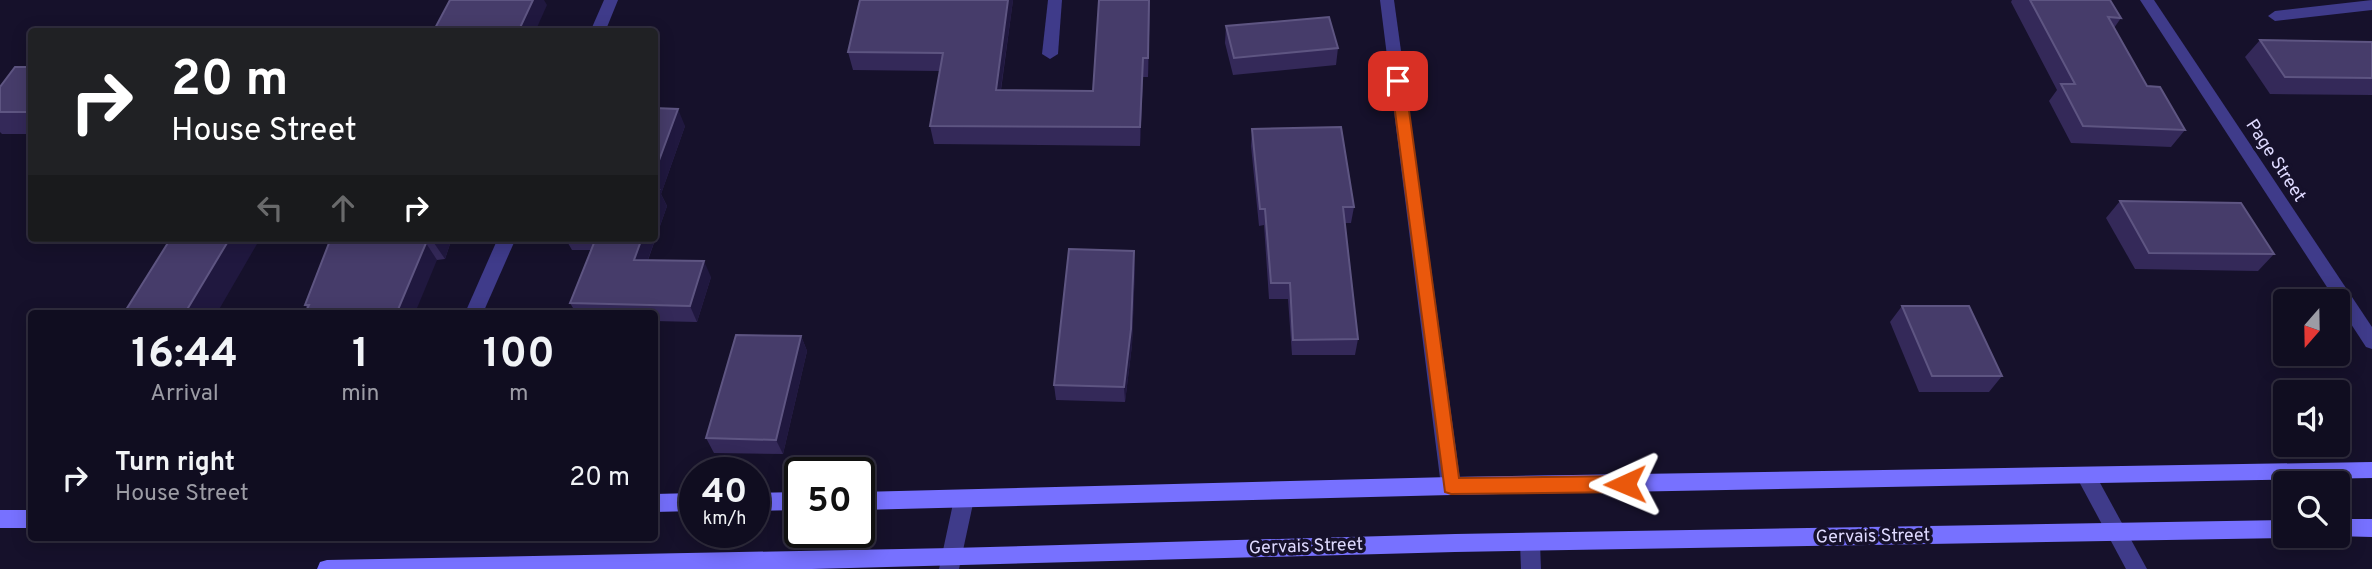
<!DOCTYPE html>
<html lang="en">
<head>
<meta charset="utf-8">
<style>
	body { margin:0; font-family:Overpass,sans-serif; background:#191629; color:#f1f3f6; height:100vh; display:flex; flex-direction:column; font-size:26px; white-space:nowrap }
	* { box-sizing:border-box; margin:0 }
	p { font-size:23px; color:#9c9ca5 }
	.icon { flex:none; width:38px; height:38px; fill:none; stroke:currentColor; stroke-width:2; stroke-linecap:round; stroke-linejoin:round }
	.map { position:relative; flex:1; overflow:hidden }
	.sheet { position:absolute; left:28px; top:310px; width:630px; height:231px; display:flex; flex-direction:column; background:#100d20; border-radius:7px; box-shadow:0 4px 18px #0003,0 0 0 2px #302d3e }
	.sheet>* { flex:none }
	.guide { position:absolute; left:28px; top:28px; width:630px; height:214px; border-radius:7px; box-shadow:0 4px 18px #0003,0 0 0 2px #302d3e; background:#202124; color:#fff; overflow:hidden }
	.needle { width:46px; rotate:200deg }
	.buttons { position:absolute; left:2273px; top:289px; display:grid; gap:14px }
	.buttons a { display:grid; place-items:center; width:77px; height:77px; border-radius:7px; background:#100d20; box-shadow:0 4px 18px #0003,0 0 0 2px #302d3e; font-size:35px }
	.speed { position:absolute; left:679px; top:457px; display:flex; gap:14px; font-size:35px; font-weight:700; text-align:center }
	.speed>* { display:grid; place-content:center; width:91px; height:91px; border-radius:50%; background:#100d20; box-shadow:0 4px 18px #0003,0 0 0 2px #302d3e; line-height:1 }
	.speed small { font-size:18px; font-weight:400 }
	.speed .limit { border:4px solid #111; border-radius:10px; background:#fff; color:#111 }
	.pin { position:absolute; display:grid; place-items:center; width:60px; height:60px; color:#fff; margin:-30px; border-radius:14px; box-shadow:0 4px 10px #0006 }
	.me { position:absolute; width:77px; margin:-38px; rotate:269deg; stroke-linejoin:round; filter:drop-shadow(0 0 5px #0008) }
	.turn { display:flex; align-items:center; gap:24px; height:147px; padding:0 28px; font-size:32px }
	.turn .icon { width:91px; height:91px; stroke-width:2.5 }
	.turn b { display:block; font-size:49px; line-height:60px }
	.lanes { display:flex; align-items:center; height:66px; padding:0 28px; background:#0003; justify-content:center; gap:35px; direction:ltr }
	.lanes .off { opacity:.35 }
	.eta { display:flex; justify-content:space-evenly; align-items:center; height:119px; text-align:center }
	.eta b { font-size:42px; font-weight:700; line-height:49px }
	ul { padding:0; list-style:none }
	li { display:flex; align-items:center; gap:21px; height:98px; padding:0 28px }
	li div { flex:1 }
	li b { display:block; font-size:26px }
	li em { font-style:normal }
	.map>svg:first-child { display:block }
	.lines { fill:none; stroke-linecap:round; stroke-linejoin:round }
	.service { fill:#3f3b8a; fill-rule:evenodd }
	.minor { fill:#3f3b8a; fill-rule:evenodd }
	.secondary { fill:#7771ff; fill-rule:evenodd }
	.wall { fill:#342959 }
	.shaded-wall { fill:#20183f }
	.building { fill:#463c6a; stroke:#5e5582; stroke-width:2 }
	.route { fill:#ea580c; stroke:#983908; stroke-width:2 }
	.labels { text-anchor:middle; dominant-baseline:central; stroke-width:7; stroke-linejoin:round; paint-order:stroke }
	.street-label { font-size:18px; fill:#dfdaff; stroke:#16112b }
</style>
</head>
<body>
<div class="map">
<svg width="2372" height="569" viewBox="0 0 2372 569">
	<rect width="100%" height="100%" fill="#16112b"/>
	<g class="lines">
		<g class="service">
			<polygon points="1048,0 1062,0 1058,54 1050,59 1042,54"/>
			<polygon points="2372,0 2372,10 2275,21 2268,16 2275,11"/>
		</g>
		<g class="minor">
			<polygon points="604,0 618,0 605,32 590,32"/>
			<polygon points="1380,0 1394,0 1461,486 1458,492 1451,495 1444,492 1441,486"/>
			<polygon points="2140,0 2154,0 2372,327 2372,349 2366,347"/>
			<polygon points="498,238 516,238 483,313 465,313"/>
			<polygon points="2086,467 2093,470 2147,569 2126,569 2076,476 2079,470"/>
			<polygon points="964,490 971,493 974,499 959,569 939,569 954,499 957,493"/>
			<polygon points="1530,534 1537,537 1540,543 1541,569 1521,569 1520,543 1523,537"/>
		</g>
		<g class="secondary">
			<polygon points="2372,462 2372,478 1451,495 859,510 859,492 1451,477"/>
			<polygon points="800,492 800,510 754,511 754,493"/>
			<polygon points="695,493 695,511 654,512 654,494"/>
			<rect x="0" y="510" width="32" height="18"/>
			<polygon points="2338,519 2372,519 2372,537 2334,536 2338,536"/>
			<polygon points="2286,520 2286,536 2293,536 2286,538 1455,552 812,569 317,569 320,562 327,560 952,548 1455,534"/>
		</g>
	</g>
	<g class="wall">
		<polygon points="860,0 1013,0 1001,90 1093,91 1150,0 1148,77 1143,77 1140,146 934,144 930,126 940,71 853,70 848,52"/>
		<polygon points="2012,0 2110,0 2121,18 2114,28 2147,86 2185,130 2171,147 2071,143 2049,101 2057,90 2011,2"/>
		<polygon points="1226,26 1338,48 1336,65 1233,75 1225,43"/>
		<polygon points="2260,40 2372,42 2372,95 2270,94 2245,57"/>
		<polygon points="32,67 32,134 2,134 0,132 0,112"/>
		<polygon points="654,108 685,126 661,194 667,206 648,260 711,277 697,322 654,321 654,313 576,313 570,303 591,250 572,250 565,238 654,238"/>
		<polygon points="1252,129 1354,207 1351,223 1345,223 1358,339 1355,355 1292,355 1288,299 1269,299 1264,225 1259,226 1251,146"/>
		<polygon points="2120,201 2274,254 2258,271 2135,269 2106,218"/>
		<polygon points="331,238 452,238 445,259 437,260 307,308 305,305"/>
		<polygon points="1135,267 1132,345 1125,402 1056,400 1054,385"/>
		<polygon points="1902,306 2002,376 1989,392 1919,392 1890,322"/>
		<polygon points="801,336 807,351 783,454 714,453 706,438"/>
	</g>
	<g class="shaded-wall">
		<polygon points="533,0 544,0 547,5 535,32 518,32"/>
		<polygon points="1008,0 1013,0 998,109 996,90"/>
		<polygon points="1149,0 1150,0 1148,77 1148,58"/>
		<polygon points="1143,58 1143,77 1140,146 1140,127"/>
		<polygon points="678,109 685,126 661,194 667,206 642,276 634,260 642,238 654,238 654,174"/>
		<polygon points="230,238 252,238 257,244 217,313 185,313"/>
		<polygon points="435,238 452,238 445,259 434,243"/>
		<polygon points="426,243 437,260 415,313 398,313 397,312"/>
		<polygon points="1134,251 1135,267 1132,345 1125,402 1124,387"/>
		<polygon points="704,261 711,277 697,322 690,306"/>
		<polygon points="801,336 807,351 783,454 776,440"/>
	</g>
	<g class="building">
		<polygon points="450,0 533,0 518,32 433,32"/>
		<polygon points="860,0 1008,0 996,90 1093,91 1099,0 1149,0 1148,58 1143,58 1140,127 930,126 943,53 848,52"/>
		<polygon points="2030,0 2110,0 2121,18 2108,17 2147,86 2160,87 2185,130 2083,126 2061,84 2075,84"/>
		<polygon points="1329,17 1338,48 1234,58 1226,26"/>
		<polygon points="2260,40 2372,42 2372,78 2285,77"/>
		<polygon points="15,67 32,67 32,112 0,112 0,87"/>
		<polygon points="654,108 678,109 654,174"/>
		<polygon points="1341,127 1354,207 1343,207 1358,339 1293,340 1290,283 1271,283 1265,209 1260,209 1252,129"/>
		<polygon points="654,190 659,190 654,203"/>
		<polygon points="2120,201 2241,203 2274,254 2149,253"/>
		<polygon points="171,238 230,238 185,313 124,313"/>
		<polygon points="331,238 435,238 434,243 426,243 397,312 401,312 400,313 305,313 309,305 305,305"/>
		<polygon points="596,238 642,238 634,260 704,261 690,306 570,303"/>
		<polygon points="1069,249 1134,251 1131,329 1124,387 1054,385"/>
		<polygon points="1902,306 1969,306 2002,376 1932,376"/>
		<polygon points="736,335 801,336 776,440 706,438"/>
	</g>
	<polygon class="route" points="1398,76 1405,81 1459,478 1625,476 1631,478 1634,484 1631,489 1625,492 1451,494 1445,492 1391,81"/>
	<g class="labels">
		<g class="street-label">
			<text transform="translate(2275 161) rotate(57)">Page Street</text>
			<text transform="translate(1873 537) rotate(-1)">Gervais Street</text>
			<text transform="translate(1306 547) rotate(-2)">Gervais Street</text>
		</g>
	</g>
</svg>
<div class="buttons">
<a><svg class="needle" viewBox="-14 -14 28 28"><path d="M0-13l5 13h-10z" fill="#e53935"/><path d="M0 13l5-13h-10z" fill="#9c9ca5"/></svg></a>
<a><svg class="icon" aria-label="sound" viewBox="0 0 24 24"><path d="M4 9h4l5-4v14l-5-4H4zM17 9q2 3 0 6"/></svg></a>
<a><svg class="icon" aria-label="search" viewBox="0 0 24 24"><circle cx="10" cy="10" r="6"/><path d="M15 15l6 6"/></svg></a>
</div>
<div class="speed"><div>40<small>km/h</small></div><div class="limit">50</div></div>
<div class="pin" style="left:1398px;top:81px;background:#d93025"><svg class="icon" aria-label="arrive" viewBox="0 0 24 24"><path d="M6 21V4h12l-3 4 3 4H6"/></svg></div>
<svg class="me" style="left:1625px;top:484px" viewBox="-20 -20 40 40"><path d="M0-17L14 15 0 8-14 15z" fill="#ea580c" stroke="#fff" stroke-width="4"/></svg>
<div class="guide">
<div class="turn"><svg class="icon" aria-label="right" viewBox="0 0 24 24"><path d="M7 20v-9h11M14 6l5 5-5 5"/></svg><div><b>20 m</b>House Street</div></div>
<div class="lanes"><svg class="icon off" aria-label="left" viewBox="0 0 24 24"><path d="M17 20v-9H6M10 6l-5 5 5 5"/></svg><svg class="icon off" aria-label="ahead" viewBox="0 0 24 24"><path d="M12 20V5M6 11l6-6 6 6"/></svg><svg class="icon" aria-label="right" viewBox="0 0 24 24"><path d="M7 20v-9h11M14 6l5 5-5 5"/></svg></div>
</div>
<section class="sheet">
<div class="eta">
<div><b>16:44</b><p>Arrival</p></div>
<div><b>1</b><p>min</p></div>
<div><b>100</b><p>m</p></div>
</div>
<ul>
<li><svg class="icon" aria-label="right" viewBox="0 0 24 24"><path d="M7 20v-9h11M14 6l5 5-5 5"/></svg><div><b>Turn right</b><p>House Street</p></div><em>20 m</em></li>
</ul>
</section>
</div>
</body>
</html>
